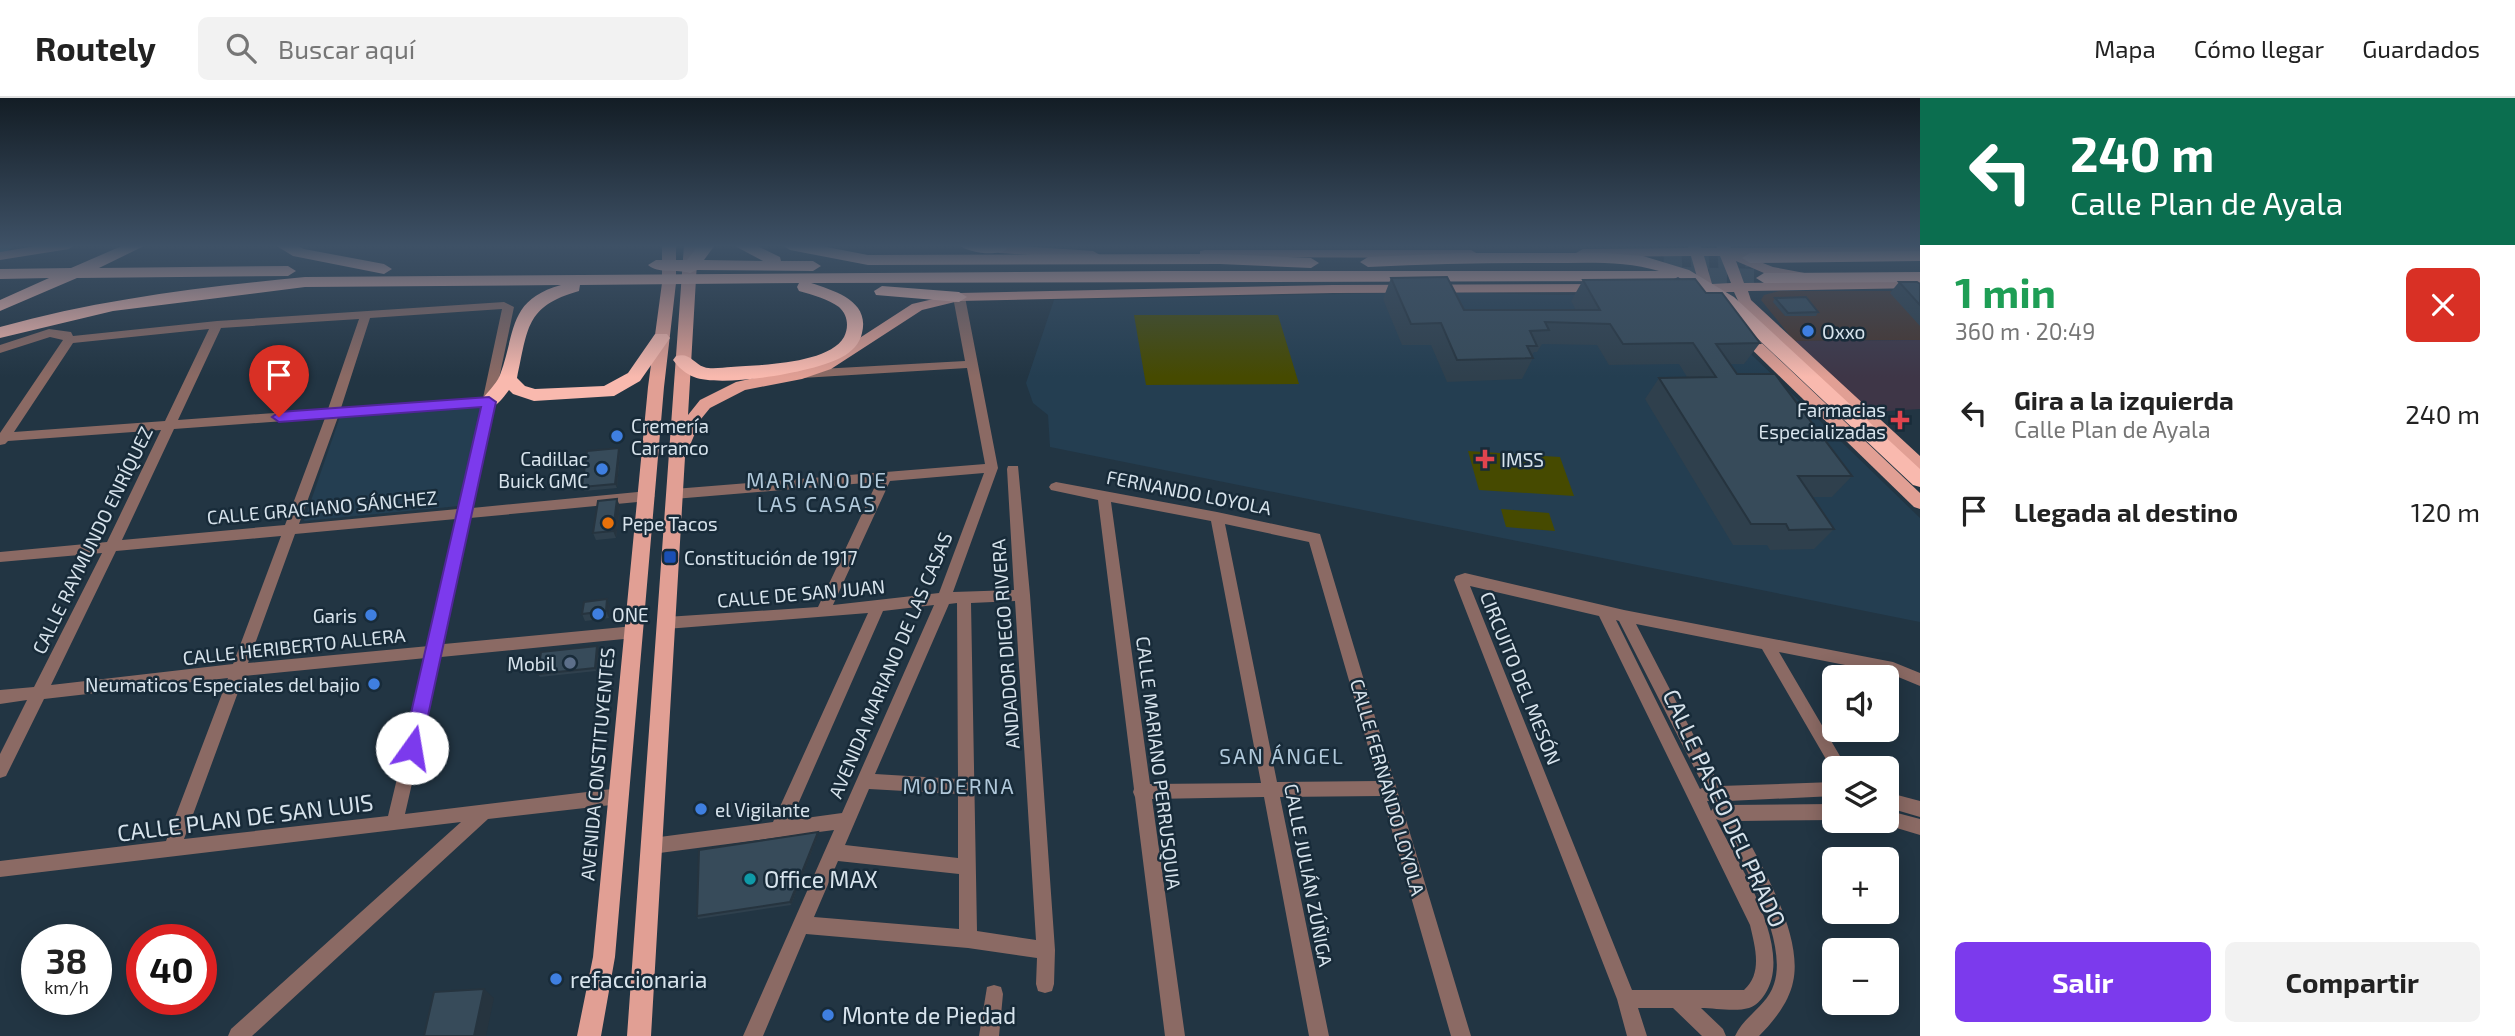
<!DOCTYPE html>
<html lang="es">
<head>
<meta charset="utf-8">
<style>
	body { margin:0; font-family:"Exo 2",sans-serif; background:#f2f2f2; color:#222; height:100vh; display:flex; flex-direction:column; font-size:26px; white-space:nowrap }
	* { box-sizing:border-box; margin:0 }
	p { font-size:23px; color:#767676 }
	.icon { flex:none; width:38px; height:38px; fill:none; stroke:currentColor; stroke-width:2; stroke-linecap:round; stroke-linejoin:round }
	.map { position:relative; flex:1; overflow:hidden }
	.panel { display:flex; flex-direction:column; background:#fff; width:595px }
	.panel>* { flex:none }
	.top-card { background:#0b6e4f; color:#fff; overflow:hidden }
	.fabs { position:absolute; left:1822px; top:567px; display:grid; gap:14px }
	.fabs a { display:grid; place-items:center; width:77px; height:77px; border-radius:10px; background:#fff; box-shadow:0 4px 18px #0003; font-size:35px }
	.speed { position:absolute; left:21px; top:826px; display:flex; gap:14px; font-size:35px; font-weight:700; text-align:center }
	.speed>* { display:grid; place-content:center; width:91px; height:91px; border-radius:50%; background:#fff; box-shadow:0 4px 18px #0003; line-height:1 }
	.speed small { font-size:18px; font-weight:400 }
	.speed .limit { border:10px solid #d22; background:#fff; color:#111 }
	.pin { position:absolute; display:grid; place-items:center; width:60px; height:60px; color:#fff; margin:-72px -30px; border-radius:50% 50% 50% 0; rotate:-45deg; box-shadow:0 0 7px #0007 }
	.pin .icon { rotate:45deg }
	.me { position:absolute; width:77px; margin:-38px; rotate:13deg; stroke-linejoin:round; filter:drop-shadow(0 0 5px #0008) }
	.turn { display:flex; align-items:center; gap:24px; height:147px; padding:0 35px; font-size:32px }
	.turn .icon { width:91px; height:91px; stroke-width:2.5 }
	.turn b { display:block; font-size:49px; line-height:60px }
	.round { display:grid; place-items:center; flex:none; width:74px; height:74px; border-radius:10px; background:#f2f2f2 }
	.overview { display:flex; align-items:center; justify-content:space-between; height:119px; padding:0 35px }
	h1 { font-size:42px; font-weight:700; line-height:52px; color:#1e9e55 }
	.button { display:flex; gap:14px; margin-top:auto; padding:14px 35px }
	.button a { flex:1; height:80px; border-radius:10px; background:#7c3aed; color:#fff; font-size:28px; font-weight:700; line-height:80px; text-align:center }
	.button a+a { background:#f2f2f2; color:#222 }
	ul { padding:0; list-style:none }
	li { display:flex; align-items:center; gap:21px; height:98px; padding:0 35px }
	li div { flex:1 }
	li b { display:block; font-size:26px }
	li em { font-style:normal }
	header { display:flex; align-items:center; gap:42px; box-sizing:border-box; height:98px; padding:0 35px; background:#fff; border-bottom:2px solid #e0e0e0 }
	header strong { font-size:33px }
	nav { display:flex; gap:38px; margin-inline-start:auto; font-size:24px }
	.search { width:490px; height:63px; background:#f2f2f2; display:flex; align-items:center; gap:18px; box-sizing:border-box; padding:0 24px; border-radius:10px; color:#767676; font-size:26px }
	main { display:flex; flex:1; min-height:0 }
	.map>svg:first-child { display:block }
	.commercial { fill:#48352e }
	.industrial { fill:#3e3647 }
	.built { fill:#243e51 }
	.green { fill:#464a00 }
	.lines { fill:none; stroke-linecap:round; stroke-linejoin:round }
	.canal { stroke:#277583; stroke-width:10 }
	.highway-tunnel { stroke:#3d4f5c; stroke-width:18; stroke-dasharray:18 9; stroke-linecap:butt }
	.minor { fill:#8b6a64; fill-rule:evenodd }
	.major { fill:#e19f94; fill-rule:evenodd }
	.highway { fill:#f9b9ae; fill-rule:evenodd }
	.wall { fill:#2f404d }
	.shaded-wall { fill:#26343f }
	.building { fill:#374b5a; stroke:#26343f; stroke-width:2 }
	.route { fill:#7c3aed; stroke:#51269a; stroke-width:2 }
	.shop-dot { fill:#3f7fe0; stroke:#182b39; stroke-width:2.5 }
	.health-dot { fill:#e0444e; stroke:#182b39; stroke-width:2.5 }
	.food-dot { fill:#e8710a; stroke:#182b39; stroke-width:2.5 }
	.transit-dot { fill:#1a4fb4; stroke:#182b39; stroke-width:2.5 }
	.service-dot { fill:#5c6f8a; stroke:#182b39; stroke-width:2.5 }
	.culture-dot { fill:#0f9aa8; stroke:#182b39; stroke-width:2.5 }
	.labels { text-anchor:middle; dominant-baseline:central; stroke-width:5; stroke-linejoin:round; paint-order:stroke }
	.poi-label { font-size:19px; fill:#d7e3ec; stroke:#182b39; text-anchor:start }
	.street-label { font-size:19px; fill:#d7e3ec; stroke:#182b39 }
	.neighbourhood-label { font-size:21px; letter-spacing:2px; fill:#b1c9db; stroke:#182b39 }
	.near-street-label { font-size:23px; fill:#d7e3ec; stroke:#182b39 }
	.near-poi-label { font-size:23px; fill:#d7e3ec; stroke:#182b39; text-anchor:start }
</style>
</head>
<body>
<header>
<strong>Routely</strong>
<div class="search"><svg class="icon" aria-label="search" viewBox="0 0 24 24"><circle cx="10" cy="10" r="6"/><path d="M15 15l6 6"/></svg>Buscar aquí</div>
<nav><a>Mapa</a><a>Cómo llegar</a><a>Guardados</a></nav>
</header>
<main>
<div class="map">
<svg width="1920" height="938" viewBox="0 0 1920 938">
	<rect width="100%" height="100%" fill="#223543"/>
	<polygon class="commercial" points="1779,193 1920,193 1920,242 1794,243 1761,202 1764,197"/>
	<polygon class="industrial" points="1920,242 1920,311 1871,314 1794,243"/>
	<g class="built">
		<polygon points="1447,194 1558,197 1680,195 1692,199 1920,420 1920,524 1050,349 1048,317 1033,305 1026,285 1054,202"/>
		<polygon points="482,306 459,408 304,423 340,319"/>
	</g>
	<g class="green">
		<polygon points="1134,217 1278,217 1299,286 1146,287"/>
		<polygon points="1468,353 1560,359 1574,398 1479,392"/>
		<polygon points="1501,411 1549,415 1555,433 1506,429"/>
	</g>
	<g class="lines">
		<polyline class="canal" points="3,151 7,147"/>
		<g class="highway-tunnel">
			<polyline points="1664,165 1748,160"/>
			<polyline points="1682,178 1764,180"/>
		</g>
		<g class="minor">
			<path d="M959 196 965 199 998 370 953 494 1014 492 1007 371 1008 368H1018L1030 497 1055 852 1054 886 1052 893 1045 895 1038 893 1036 886 1037 860 968 850 806 836 763 938H743L834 732 652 756 646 754 643 748 646 742 652 740 773 724 868 515 666 531 661 529 659 525 661 521 666 519 818 509 877 384 674 401 667 396 674 391 985 366 967 270 802 280 796 276 802 272 965 263 953 199ZM984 375 939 495 833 507 890 383ZM1015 503 1036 842 977 833 971 505ZM957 505 958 681 875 676 949 506ZM934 507 842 715 791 722 883 513ZM869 691 958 696V760L845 747ZM838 763 959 776V831L814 819Z"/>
			<path d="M504 204 514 209 472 410 648 393 655 398 648 403 470 420 444 546 634 528 639 530 641 534 639 538 634 540 441 559 405 716 620 690 626 693 628 698 626 703 620 706 488 721 252 938H228L231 931 461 724 0 779V763L166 743 228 580 44 601 6 678 0 680V656L27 602 0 606V592L34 589 102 455 0 464V454L107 444 161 332 8 343 5 346 0 347V335L63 242 50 239 0 255V247L49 231 71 234 73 238 217 223ZM502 211 483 300 341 310 370 220ZM359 221 328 311 178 322 221 230ZM209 231 165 323 14 334 73 245ZM481 309 458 411 299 426 338 319ZM325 320 285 427 122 442 174 331ZM456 421 429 548 248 565 295 436ZM281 438 233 566 51 587 116 453ZM426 560 388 718 184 741 244 578Z"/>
			<path d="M1056 384 1217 414 1320 436 1471 938H1451L1382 698 1280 699 1329 938H1309L1264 699 1152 701 1185 938H1165L1135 699 1133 694 1134 691 1098 402 1051 392 1049 389 1051 386ZM1111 404 1211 423 1261 685 1150 686ZM1225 426 1309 444 1378 683 1277 684Z"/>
			<path d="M1465 475 1624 512 1893 564 1920 575V588L1891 576 1779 554 1847 670H1834V675L1762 551 1636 526 1720 688 1834 684V698L1728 703 1730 707 1834 706V722L1738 723C1759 763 1804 837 1793 884 1789 904 1774 923 1759 938H1735C1744 918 1767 908 1774 886 1789 841 1741 762 1721 723L1716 721C1737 764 1795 850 1765 896 1761 902 1756 908 1749 910 1735 914 1715 910 1701 910L1723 931 1726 938H1702L1673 910H1638L1647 938H1627L1617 901 1454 482 1456 478ZM1470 488 1599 518 1750 827C1755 849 1763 875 1744 892H1632ZM1616 522 1619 523 1704 689 1700 691ZM1707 703H1711L1714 709 1711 713Z"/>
			<polygon points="1886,694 1920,703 1920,719 1886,709"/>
			<polygon points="1886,712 1920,721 1920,737 1880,725 1879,723 1886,723"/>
			<polygon points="994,887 1001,889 1003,896 999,938 979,938 987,889"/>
		</g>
		<g class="major">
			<polygon points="42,147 75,147 69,151 0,162 0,154"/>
			<polygon points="662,147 676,147 676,185 664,289 615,859 601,938 577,938 593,859 648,289 662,185"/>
			<polygon points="684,147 698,147 688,317 700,302 736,284 821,265 912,206 959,195 1333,187 1602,186 1609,190 1602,194 1333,195 959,203 922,212 831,271 802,281 745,292 710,310 701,321 685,359 651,938 627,938"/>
			<polygon points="1003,147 1093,153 1100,157 1093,161 999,155 992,151"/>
			<path d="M1688 147H1701V150H1717V147H1730L1731 150 1920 148V156L1745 158 1773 169 1810 176 1812 179 1805 183 1764 175 1736 163 1744 185 1920 182V190L1748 193 1751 202 1920 358V373L1914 371 1740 207 1734 194H1715L1717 200 1710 204 1705 203 1701 194 1691 193V187L1699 186 1691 158 1583 159 1576 155 1583 151 1688 150ZM1704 158H1720L1731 185 1712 186Z"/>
			<polygon points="1205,152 1471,152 1478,156 1471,160 1200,159 1200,153"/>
			<polygon points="1741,228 1746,230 1920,395 1920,411 1914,409 1736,236 1734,233"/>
		</g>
		<g class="highway">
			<polygon points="124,147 146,147 99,170 288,168 296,173 288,178 77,180 0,213 0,202 49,180 0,181 0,171 71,170"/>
			<polygon points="275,147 296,147 304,151 384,166 392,171 384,176 293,158"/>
			<path d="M699 147H715L704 162 763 163 733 147H755L780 159 781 163H813L821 168 813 173 697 172 690 175C677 171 658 176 648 167L656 162H687Z"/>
			<polygon points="782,147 816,147 868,157 1220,156 1311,160 1319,165 1311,170 1220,166 868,167 790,152"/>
			<path d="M959 147H1003L1007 151C997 159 969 155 959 147Z"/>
			<polygon points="1920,153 1920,163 1750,165 1742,160 1750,155"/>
			<path d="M1463 155H1604L1643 158 1689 172 1734 199 1920 371V389L1913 387 1722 207 1678 179 1670 183 811 185C835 193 870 203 862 235 860 245 852 254 842 259 816 274 722 290 694 279 686 276 678 269 673 262L676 258C690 254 693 265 704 269 712 272 724 269 731 269 759 267 829 266 844 239 849 229 848 217 839 209 828 201 813 197 799 193L797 189 799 185 580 187 579 193C525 208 528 231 517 280L525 288 535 291 604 288 628 275 655 236H667L670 240 640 283 614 298 534 303 513 296 509 292C501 302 496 312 483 308L480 304C486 295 496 287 500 277 516 235 507 202 561 187L305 189 113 213 0 240V229C100 201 202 189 305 179L1166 173H1659C1623 162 1584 165 1546 165 1487 165 1428 166 1368 169L1360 164 1368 159Z"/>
			<polygon points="1920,174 1920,184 1764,185 1756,180 1764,175"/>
			<polygon points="882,188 959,194 967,199 959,204 876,197 874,193"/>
		</g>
	</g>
	<g class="wall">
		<polygon points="1391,180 1464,212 1576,212 1571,203 1583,182 1706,195 1760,245 1744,266 1730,266 1737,276 1852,378 1832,399 1812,399 1834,431 1814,451 1770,452 1767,447 1733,447 1645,301 1659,280 1687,279 1679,266 1609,267 1597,247 1542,246 1537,254 1534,254 1532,257 1533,260 1522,281 1447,284 1431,247 1402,247 1383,201"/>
		<polygon points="1899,184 1920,186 1920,228 1890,195"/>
		<polygon points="1775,200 1818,214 1816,218 1785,218 1773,204"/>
		<polygon points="620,353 617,390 584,393 582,389"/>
		<polygon points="620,408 616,440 596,442 593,435"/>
		<polygon points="610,508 609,520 585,523 582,516"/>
		<polygon points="599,551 596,573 540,579 538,576"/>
		<polygon points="818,737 791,807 698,821 697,818"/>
	</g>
	<g class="shaded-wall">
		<polygon points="619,350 620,353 617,390 615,386"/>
		<polygon points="617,401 620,408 616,440 613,433"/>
		<polygon points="607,501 610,508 609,520 606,513"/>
		<polygon points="597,548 599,551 596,573 595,570"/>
		<polygon points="818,734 818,737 791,807 790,804"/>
		<polygon points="484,891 494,900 486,938 474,938"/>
	</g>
	<g class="building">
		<polygon points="1447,179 1464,212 1600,212 1583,182 1695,181 1706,195 1722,195 1760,245 1716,246 1737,276 1775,276 1852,378 1798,378 1834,431 1789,432 1786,426 1751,426 1659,280 1716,279 1693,245 1623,246 1610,226 1545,224 1549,232 1530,233 1537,248 1527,248 1533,260 1457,262 1441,225 1411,226 1391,180"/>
		<polygon points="1899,184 1917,184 1920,186 1920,207"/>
		<polygon points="1806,199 1818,214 1788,215 1775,200"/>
		<polygon points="619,350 615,386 582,389 587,353"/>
		<polygon points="617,401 613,433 593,435 598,403"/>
		<polygon points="607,501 606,513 582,516 584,504"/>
		<polygon points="597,548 595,570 538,576 541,554"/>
		<polygon points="818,734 790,804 697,818 699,752"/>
		<polygon points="484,891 474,938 424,938 434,894"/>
	</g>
	<linearGradient id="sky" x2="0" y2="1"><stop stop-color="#131d25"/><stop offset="0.53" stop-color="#3e5166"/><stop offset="1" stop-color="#3e5166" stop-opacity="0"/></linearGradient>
	<rect width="1920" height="279" fill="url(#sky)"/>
	<polygon class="route" points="489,299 496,304 421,650 419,656 412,658 406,656 403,650 481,309 279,324 272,319 279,314"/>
	<g class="shop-dot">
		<circle cx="1808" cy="233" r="7"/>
		<circle cx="617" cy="338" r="7"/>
		<circle cx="602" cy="371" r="7"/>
		<circle cx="598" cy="516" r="7"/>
		<circle cx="371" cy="517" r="7"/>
		<circle cx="374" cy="586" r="7"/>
		<circle cx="701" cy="711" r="7"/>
		<circle cx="556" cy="881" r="7"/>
		<circle cx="828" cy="917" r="7"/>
	</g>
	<g class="health-dot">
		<path d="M1896.5 311.5h7v7h7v7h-7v7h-7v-7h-7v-7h7z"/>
		<path d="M1481.5 350.5h7v7h7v7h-7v7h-7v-7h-7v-7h7z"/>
	</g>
	<circle class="food-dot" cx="608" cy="425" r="7"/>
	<rect class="transit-dot" x="663" y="452" width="14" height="14" rx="3.5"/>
	<circle class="service-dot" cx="570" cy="565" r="7"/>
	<circle class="culture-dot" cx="750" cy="781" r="7"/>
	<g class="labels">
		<g class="poi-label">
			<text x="1822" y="233">Oxxo</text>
			<text x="1886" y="311" text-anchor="end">Farmacias<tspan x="1886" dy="22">Especializadas</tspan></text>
			<text x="631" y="327">Cremería<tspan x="631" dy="22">Carranco</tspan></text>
			<text x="588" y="360" text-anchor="end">Cadillac<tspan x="588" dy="22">Buick GMC</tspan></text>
			<text x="1501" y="361">IMSS</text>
			<text x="622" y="425">Pepe Tacos</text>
			<text x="684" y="459">Constitución de 1917</text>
			<text x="612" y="516">ONE</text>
			<text x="357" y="517" text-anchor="end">Garis</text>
			<text x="556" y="565" text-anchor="end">Mobil</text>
			<text x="360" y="586" text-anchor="end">Neumaticos Especiales del bajio</text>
			<text x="715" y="711">el Vigilante</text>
		</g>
		<g class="street-label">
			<text transform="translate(1189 394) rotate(11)">FERNANDO LOYOLA</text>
			<text transform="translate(322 409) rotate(-5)">CALLE GRACIANO SÁNCHEZ</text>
			<text transform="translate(92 442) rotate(-64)">CALLE RAYMUNDO ENRÍQUEZ</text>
			<text transform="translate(801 495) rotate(-5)">CALLE DE SAN JUAN</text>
			<text transform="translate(1005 546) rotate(-94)">ANDADOR DIEGO RIVERA</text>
			<text transform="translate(294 548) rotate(-6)">CALLE HERIBERTO ALLERA</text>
			<text transform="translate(890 567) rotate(-67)">AVENIDA MARIANO DE LAS CASAS</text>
			<text transform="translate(1521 580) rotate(68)">CIRCUITO DEL MESÓN</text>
			<text transform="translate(1159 665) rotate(83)">CALLE MARIANO PERRUSQUIA</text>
			<text transform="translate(597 666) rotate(-85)">AVENIDA CONSTITUYENTES</text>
			<text transform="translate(1388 689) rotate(74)">CALLE FERNANDO LOYOLA</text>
			<text transform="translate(1309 777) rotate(79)">CALLE JULIÁN ZÚÑIGA</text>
		</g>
		<g class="neighbourhood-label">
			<text x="817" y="381">MARIANO DE<tspan x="817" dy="24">LAS CASAS</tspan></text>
			<text x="1282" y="657">SAN ÁNGEL</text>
			<text x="959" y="687">MODERNA</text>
		</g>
		<g class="near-street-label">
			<text transform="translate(1725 710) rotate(65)">CALLE PASEO DEL PRADO</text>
			<text transform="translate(245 719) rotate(-7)">CALLE PLAN DE SAN LUIS</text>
		</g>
		<g class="near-poi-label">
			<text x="764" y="781">Office MAX</text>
			<text x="570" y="881">refaccionaria</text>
			<text x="842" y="917">Monte de Piedad</text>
		</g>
	</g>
</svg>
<div class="fabs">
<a><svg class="icon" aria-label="sound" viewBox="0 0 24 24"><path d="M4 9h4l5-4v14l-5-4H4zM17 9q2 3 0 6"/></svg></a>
<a><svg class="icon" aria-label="layers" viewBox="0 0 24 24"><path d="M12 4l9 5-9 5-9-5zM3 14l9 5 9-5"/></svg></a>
<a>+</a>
<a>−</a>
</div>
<div class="speed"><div>38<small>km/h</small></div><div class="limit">40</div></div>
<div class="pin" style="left:279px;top:319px;background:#d93025"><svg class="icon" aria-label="arrive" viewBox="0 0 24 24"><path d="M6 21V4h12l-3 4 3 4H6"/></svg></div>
<svg class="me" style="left:412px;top:650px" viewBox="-20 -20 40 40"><circle r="19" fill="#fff"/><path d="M0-13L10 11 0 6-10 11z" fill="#7c3aed"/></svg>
</div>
<section class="panel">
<div class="top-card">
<div class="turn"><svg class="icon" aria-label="left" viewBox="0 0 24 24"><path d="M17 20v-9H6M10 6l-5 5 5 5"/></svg><div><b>240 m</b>Calle Plan de Ayala</div></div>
</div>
<div class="overview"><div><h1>1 min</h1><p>360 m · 20:49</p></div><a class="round" style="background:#d93025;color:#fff"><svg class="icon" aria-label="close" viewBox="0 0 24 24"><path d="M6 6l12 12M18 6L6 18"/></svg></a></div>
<ul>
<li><svg class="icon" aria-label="left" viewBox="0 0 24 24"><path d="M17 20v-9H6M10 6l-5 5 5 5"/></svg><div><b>Gira a la izquierda</b><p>Calle Plan de Ayala</p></div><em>240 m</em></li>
<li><svg class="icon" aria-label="arrive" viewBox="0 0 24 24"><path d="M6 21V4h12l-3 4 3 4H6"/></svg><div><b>Llegada al destino</b></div><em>120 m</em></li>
</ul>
<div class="button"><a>Salir</a><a>Compartir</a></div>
</section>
</main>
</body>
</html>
